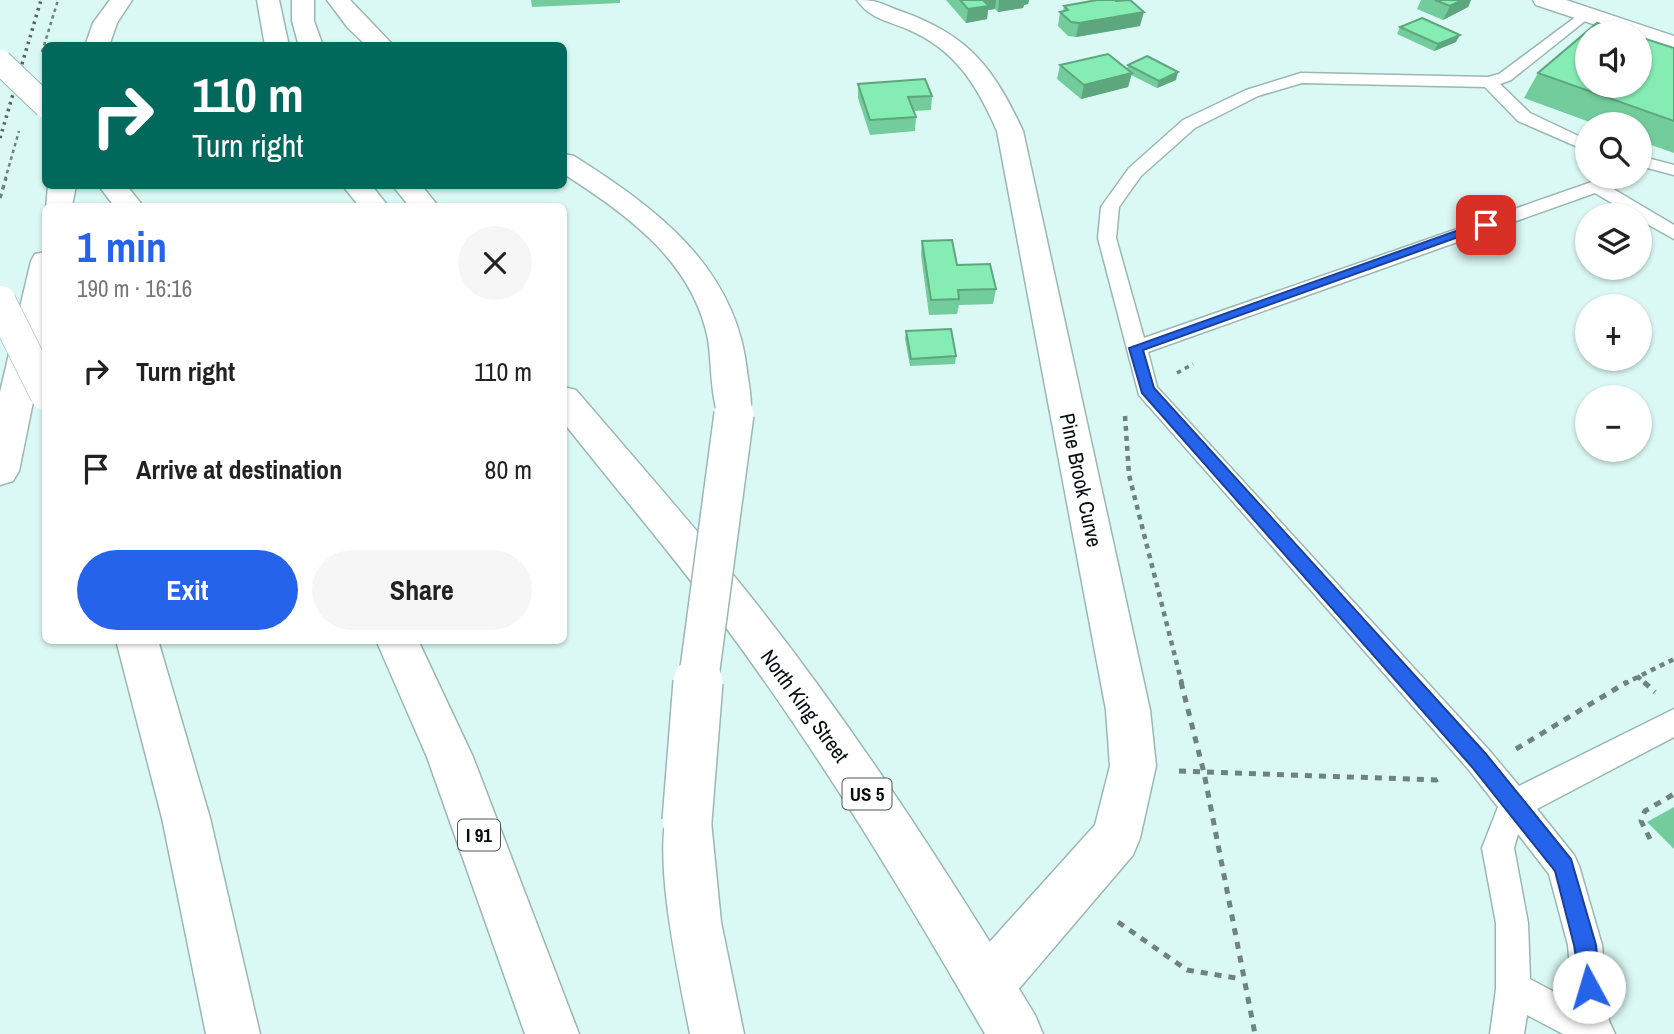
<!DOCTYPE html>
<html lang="en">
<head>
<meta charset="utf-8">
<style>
	body { margin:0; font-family:"Archivo Narrow",sans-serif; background:#f6f6f6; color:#222; height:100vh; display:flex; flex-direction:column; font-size:26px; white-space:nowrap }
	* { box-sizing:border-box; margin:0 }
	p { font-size:23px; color:#767676 }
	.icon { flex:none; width:38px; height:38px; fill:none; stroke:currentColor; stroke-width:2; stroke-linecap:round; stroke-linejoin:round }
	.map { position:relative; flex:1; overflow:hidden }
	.drawer { position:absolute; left:42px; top:203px; width:525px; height:441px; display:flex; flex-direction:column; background:#fff; border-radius:10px; box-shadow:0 2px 5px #0004 }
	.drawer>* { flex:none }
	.banner { position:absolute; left:42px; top:42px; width:525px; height:147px; border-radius:10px; box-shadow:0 2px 5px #0004; background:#00695c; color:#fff; overflow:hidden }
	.fabs { position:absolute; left:1575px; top:21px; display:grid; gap:14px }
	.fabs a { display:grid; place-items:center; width:77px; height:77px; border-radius:50%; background:#fff; box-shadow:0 2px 5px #0004; font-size:35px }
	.pin { position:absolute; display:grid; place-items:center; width:60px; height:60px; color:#fff; margin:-30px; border-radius:14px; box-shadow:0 4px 10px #0006 }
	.me { position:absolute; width:77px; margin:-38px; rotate:354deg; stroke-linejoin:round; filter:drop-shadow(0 0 5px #0008) }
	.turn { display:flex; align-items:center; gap:24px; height:147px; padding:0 35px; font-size:32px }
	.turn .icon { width:91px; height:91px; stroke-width:2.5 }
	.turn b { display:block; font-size:49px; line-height:60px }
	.round { display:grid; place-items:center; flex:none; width:74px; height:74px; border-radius:37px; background:#f6f6f6 }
	.head { display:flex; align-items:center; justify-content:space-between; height:119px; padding:0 35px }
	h1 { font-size:42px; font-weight:800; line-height:52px; color:#2563eb }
	.action { display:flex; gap:14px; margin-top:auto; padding:14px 35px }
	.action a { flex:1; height:80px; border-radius:42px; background:#2563eb; color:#fff; font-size:28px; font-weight:800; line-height:80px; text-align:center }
	.action a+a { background:#f6f6f6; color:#222 }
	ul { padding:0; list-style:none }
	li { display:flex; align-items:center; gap:21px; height:98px; padding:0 35px }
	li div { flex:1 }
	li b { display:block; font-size:26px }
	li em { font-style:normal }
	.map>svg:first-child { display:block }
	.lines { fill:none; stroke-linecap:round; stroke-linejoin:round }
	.service-casing { stroke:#9bb7b3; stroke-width:3 }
	.minor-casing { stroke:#9bb7b3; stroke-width:3 }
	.primary-casing { stroke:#9bb7b3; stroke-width:3 }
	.motorway-casing { stroke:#9bb7b3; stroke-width:3 }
	.path-far3 { stroke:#6e827f; stroke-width:2.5; stroke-dasharray:3.5 3.5; stroke-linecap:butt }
	.path-far2 { stroke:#6e827f; stroke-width:3.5; stroke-dasharray:4.5 4.5; stroke-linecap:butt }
	.path-far1 { stroke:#6e827f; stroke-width:4.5; stroke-dasharray:5 5; stroke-linecap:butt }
	.path { stroke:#6e827f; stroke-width:5; stroke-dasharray:7 7; stroke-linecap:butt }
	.service { fill:#fff; fill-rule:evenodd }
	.minor { fill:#fff; fill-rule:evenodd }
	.primary { fill:#fff; fill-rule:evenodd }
	.motorway { fill:#fff; fill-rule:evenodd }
	.rail { stroke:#536462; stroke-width:3.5; stroke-dasharray:2.5 4.5; stroke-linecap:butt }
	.motorway-bridge-far3-casing { stroke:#9bb7b3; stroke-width:26; stroke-linecap:butt }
	.motorway-bridge-far2-casing { stroke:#9bb7b3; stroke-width:33; stroke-linecap:butt }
	.motorway-bridge-far1-casing { stroke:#9bb7b3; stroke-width:42; stroke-linecap:butt }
	.motorway-bridge-casing { stroke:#9bb7b3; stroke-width:52; stroke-linecap:butt }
	.motorway-bridge-far3 { stroke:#fff; stroke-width:24 }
	.motorway-bridge-far2 { stroke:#fff; stroke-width:32 }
	.motorway-bridge-far1 { stroke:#fff; stroke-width:39 }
	.motorway-bridge { stroke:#fff; stroke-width:49 }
	.wall { fill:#72cc9b }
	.shaded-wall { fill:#5da67e }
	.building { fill:#85edb4; stroke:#5da67e; stroke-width:2 }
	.route { fill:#2563eb; stroke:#184099; stroke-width:2 }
	.labels { text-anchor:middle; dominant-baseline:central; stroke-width:5; stroke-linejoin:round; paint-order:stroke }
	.shield { fill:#fff; stroke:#4f5656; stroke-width:2 }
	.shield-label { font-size:19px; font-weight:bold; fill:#040e0d }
	.street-label { font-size:21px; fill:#040e0d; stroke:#fff }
</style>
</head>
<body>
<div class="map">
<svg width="1674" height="1034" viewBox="0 0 1674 1034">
	<rect width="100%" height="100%" fill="#daf8f4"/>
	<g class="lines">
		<g class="service-casing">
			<g id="service">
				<path d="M1585 10 1590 11V17L1511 80 1500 84 1530 113 1587 140V151L1518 121 1485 87 1302 83 1258 96 1195 128 1141 176 1119 207 1116 238 1144 338 1606 177H1631L1628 181 1610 187 1674 225V239L1640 220V215H1632L1595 193 1148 352 1157 387 1489 750 1519 786 1674 709V737L1537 809 1574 855 1579 866 1602 945 1609 1021 1615 1034H1563L1527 1015 1524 1034H1490L1496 989V923L1482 848 1498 807 1469 770 1139 395 1098 238 1101 207 1129 168 1183 120 1246 90 1301 73 1488 77 1499 74ZM1518 834 1549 874 1568 945 1573 1002 1530 979 1528 923 1514 848Z"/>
				<polygon points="1640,156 1674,165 1674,175 1640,166"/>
			</g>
		</g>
		<g class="minor-casing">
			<g id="minor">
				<path d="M857 0C881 0 882 5 903 12 970 36 994 69 1023 131L1150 710 1156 766 1140 838 1133 855 1006 1004 987 1012 968 1004 960 985 968 966 1095 825 1110 766 1106 710 997 131C977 85 955 49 907 29 888 21 869 18 857 0Z"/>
				<polygon points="1533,0 1566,0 1674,36 1674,51 1640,40 1640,33 1620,33 1536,5"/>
			</g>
		</g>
		<g class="primary-casing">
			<g id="primary">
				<polygon points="257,0 279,0 289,46 265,46"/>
				<polygon points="292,0 314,0 314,21 323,46 299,46 292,21"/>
				<polygon points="343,186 372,186 388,206 359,206"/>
				<polygon points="393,186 422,186 438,206 409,206"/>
				<path d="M564 387 576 390C635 459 695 527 751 597 856 729 947 871 1035 1015L1043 1034H985C904 893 819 753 722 622 672 554 616 489 564 423Z"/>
			</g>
		</g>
		<g class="motorway-casing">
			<g id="motorway">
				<polygon points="110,0 132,0 117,23 109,46 85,46 93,23"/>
				<polygon points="327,0 350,0 394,46 367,46 348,28"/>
				<path d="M564 154 574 156C656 208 736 267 747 371 749 388 755 408 746 423L734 427 722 423C710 403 712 363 708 339 692 260 627 215 564 174Z"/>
				<polygon points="48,186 76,186 72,206 46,209"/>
				<polygon points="99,186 127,186 143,206 114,206"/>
				<polygon points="46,252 46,338 19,471 13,481 0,485 0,392 31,261 35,254"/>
				<polygon points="116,640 158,640 210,818 260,1034 206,1034 162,818"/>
				<polygon points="376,640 418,640 473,757 579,1034 525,1034 427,757"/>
				<path d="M687 797 704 804 711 821 721 922 744 1034H690C680 981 650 851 670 804Z"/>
			</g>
		</g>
		<g class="path-far3">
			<polyline points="42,52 58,0"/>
			<polyline points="5,180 19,131"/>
		</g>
		<g class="path-far2">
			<polyline points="0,198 6,178"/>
			<polyline points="1177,373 1193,364"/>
		</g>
		<g class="path-far1">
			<polyline points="1125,416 1129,475 1182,684"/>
			<polyline points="1637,676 1646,684"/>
			<polyline points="1624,684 1674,659"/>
		</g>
		<g class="path">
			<polyline points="1181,682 1204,773 1255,1034"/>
			<polyline points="1644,682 1655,692"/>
			<polyline points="1516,749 1627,682"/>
			<polyline points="1179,771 1436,780 1443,776"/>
			<polyline points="1650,839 1641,821 1645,811 1674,794"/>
			<polyline points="1118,922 1187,970 1242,979"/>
		</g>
		<use href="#service" class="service"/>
		<use href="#minor" class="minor"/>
		<use href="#primary" class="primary"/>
		<use href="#motorway" class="motorway"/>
		<polyline class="rail" points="0,138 41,0"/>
		<g class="motorway-bridge-far3-casing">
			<polyline id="motorway-bridge-far3" points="0,62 46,106"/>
		</g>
		<g class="motorway-bridge-far2-casing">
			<polyline id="motorway-bridge-far2" points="0,302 46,394"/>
		</g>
		<g class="motorway-bridge-far1-casing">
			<polyline id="motorway-bridge-far1" points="698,684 734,414"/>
		</g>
		<g class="motorway-bridge-casing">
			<polyline id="motorway-bridge" points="687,821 698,682"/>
		</g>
		<use href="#motorway-bridge-far3" class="motorway-bridge-far3"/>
		<use href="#motorway-bridge-far2" class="motorway-bridge-far2"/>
		<use href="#motorway-bridge-far1" class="motorway-bridge-far1"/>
		<use href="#motorway-bridge" class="motorway-bridge"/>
	</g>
	<g class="wall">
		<polygon points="531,0 620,0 620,3 532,7"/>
		<polygon points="946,0 1029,0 1028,4 1024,5 1023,8 998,12 995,9 988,10 987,19 966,23"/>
		<polygon points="1421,0 1471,0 1468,7 1443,20 1417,9"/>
		<polygon points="1064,6 1140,26 1076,37 1068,36 1058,26 1060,12 1063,11"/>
		<polygon points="1400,27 1456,42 1434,51 1397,34"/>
		<polygon points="1674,48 1674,153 1640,141 1640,124 1595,124 1524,98 1538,73"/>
		<polygon points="1060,65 1127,69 1128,65 1176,80 1157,88 1131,75 1128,87 1081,99 1057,79"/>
		<polygon points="858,84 932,96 931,110 914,111 916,117 915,131 870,135 858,98"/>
		<polygon points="922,241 957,265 996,289 993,304 959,305 957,314 929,315 921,255"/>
		<polygon points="906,331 956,356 955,364 910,366 905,339"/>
		<polygon points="1674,807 1674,849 1647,822"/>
	</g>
	<g class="shaded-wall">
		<polygon points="981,0 996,0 995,9 988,10 987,19 966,23 968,9"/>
		<polygon points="999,0 1029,0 1028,4 1024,5 1023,8 998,12"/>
		<polygon points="1458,0 1471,0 1468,7 1443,20 1450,6"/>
		<polygon points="1144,12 1140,26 1076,37 1079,23"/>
		<polygon points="1460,35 1456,42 1434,51 1438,44"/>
		<polygon points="1178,72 1176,80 1157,88 1159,81"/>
		<polygon points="1132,73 1128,87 1081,99 1084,85"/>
	</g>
	<g class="building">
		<polygon points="960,0 983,0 989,6 968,9"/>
		<polygon points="1097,0 1115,0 1116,1 1130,0 1144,12 1079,23 1071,22 1060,12 1068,10 1064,6"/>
		<polygon points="1435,0 1462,0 1450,6"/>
		<polygon points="1422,18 1460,35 1438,44 1400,27"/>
		<polygon points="1597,23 1627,33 1587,33 1587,86 1640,86 1640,37 1674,48 1674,121 1538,73"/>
		<polygon points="1108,54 1132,73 1084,85 1060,65"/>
		<polygon points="1147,56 1178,72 1159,81 1128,65"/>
		<polygon points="925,79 932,96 908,97 916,117 870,120 858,84"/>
		<polygon points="952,240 957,265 990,264 996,289 958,290 959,299 931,300 922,241"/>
		<polygon points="951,329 956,356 911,359 906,331"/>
	</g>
	<polygon class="route" points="1481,222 1492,225 1143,350 1154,388 1486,754 1571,859 1596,945 1600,987 1597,995 1589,998 1582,995 1574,945 1555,871 1472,767 1142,393 1129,348"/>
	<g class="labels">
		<g class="shield">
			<rect x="842.5" y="778.5" width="49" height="31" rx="5"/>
			<rect x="458" y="819.5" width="42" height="31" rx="5"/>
		</g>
		<g class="shield-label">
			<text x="867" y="794">US 5</text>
			<text x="479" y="835">I 91</text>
		</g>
		<g class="street-label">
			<text transform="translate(1081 480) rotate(78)">Pine Brook Curve</text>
			<text transform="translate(805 706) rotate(54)">North King Street</text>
		</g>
	</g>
</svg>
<div class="fabs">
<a><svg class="icon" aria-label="sound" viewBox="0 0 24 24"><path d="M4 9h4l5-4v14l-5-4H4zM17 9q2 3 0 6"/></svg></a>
<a><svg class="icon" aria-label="search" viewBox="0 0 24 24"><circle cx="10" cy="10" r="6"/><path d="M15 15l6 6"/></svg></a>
<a><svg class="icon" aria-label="layers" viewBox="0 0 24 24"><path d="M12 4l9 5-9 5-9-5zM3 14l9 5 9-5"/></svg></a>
<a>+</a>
<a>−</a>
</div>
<div class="pin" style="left:1486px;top:225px;background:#d93025"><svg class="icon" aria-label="arrive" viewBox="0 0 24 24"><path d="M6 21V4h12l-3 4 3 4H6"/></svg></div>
<svg class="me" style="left:1589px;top:987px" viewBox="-20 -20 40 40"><circle r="19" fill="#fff"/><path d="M0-13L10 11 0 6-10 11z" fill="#2563eb"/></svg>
<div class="banner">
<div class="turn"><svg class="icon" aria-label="right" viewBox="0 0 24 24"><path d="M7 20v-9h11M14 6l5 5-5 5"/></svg><div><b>110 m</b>Turn right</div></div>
</div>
<section class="drawer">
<div class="head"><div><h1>1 min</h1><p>190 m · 16:16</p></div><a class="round"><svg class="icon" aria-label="close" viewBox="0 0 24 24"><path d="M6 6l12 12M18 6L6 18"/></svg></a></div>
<ul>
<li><svg class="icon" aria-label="right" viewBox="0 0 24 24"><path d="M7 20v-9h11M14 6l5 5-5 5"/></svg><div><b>Turn right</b></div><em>110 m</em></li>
<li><svg class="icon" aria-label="arrive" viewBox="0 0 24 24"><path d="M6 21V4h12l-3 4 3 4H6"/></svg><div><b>Arrive at destination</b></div><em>80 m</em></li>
</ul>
<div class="action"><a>Exit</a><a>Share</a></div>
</section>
</div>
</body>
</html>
